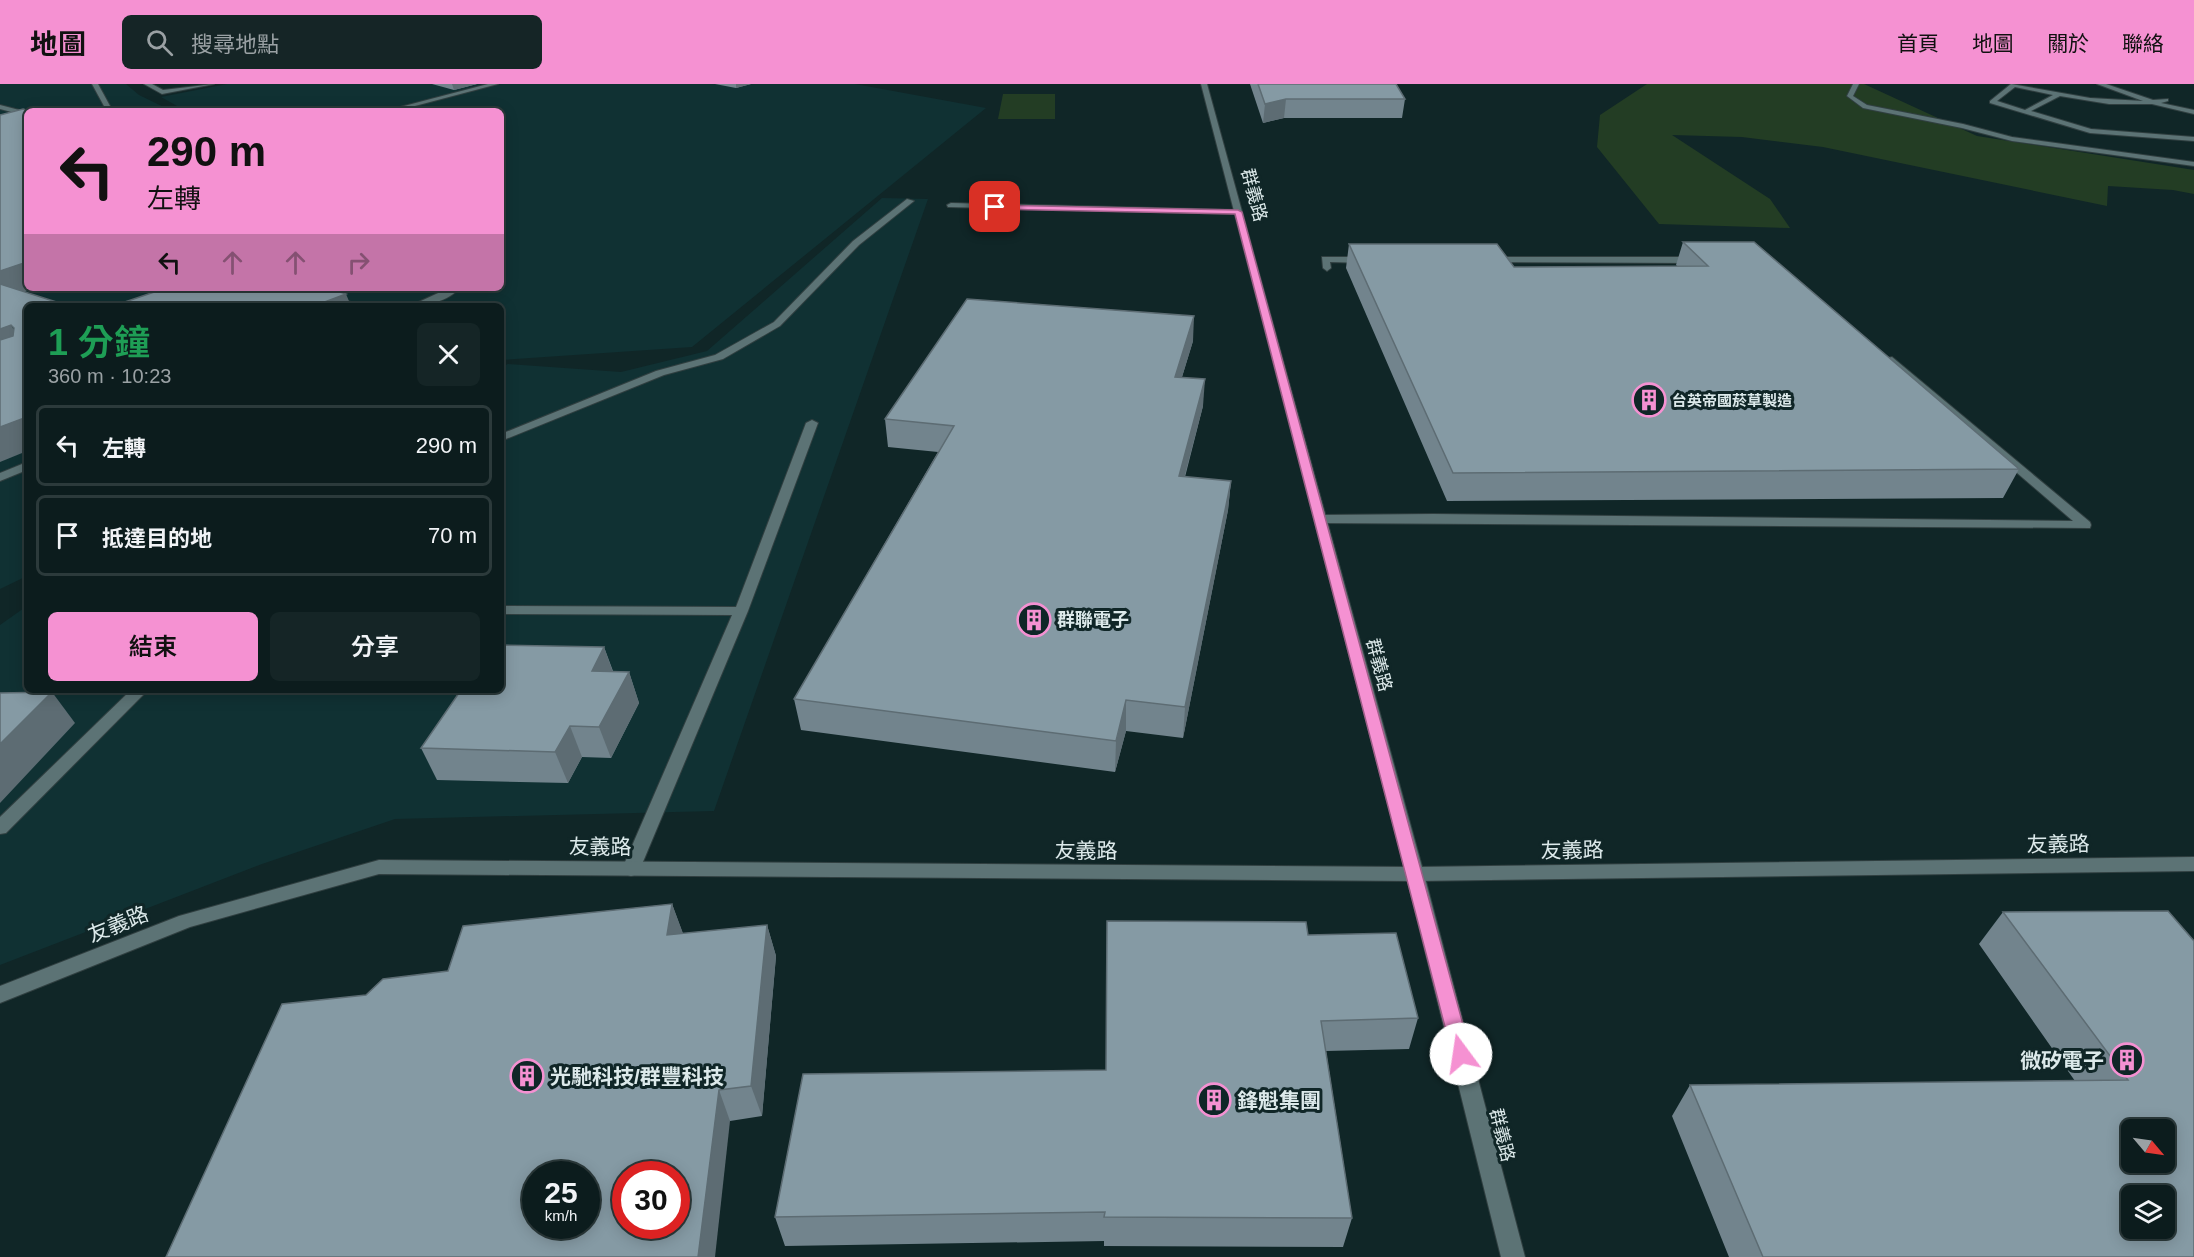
<!DOCTYPE html>
<html lang="zh-TW">
<head>
<meta charset="utf-8">
<style>
	body { margin:0; font-family:Helvetica,"Noto Sans TC",sans-serif; background:#152526; color:#f1f3f6; height:100vh; display:flex; flex-direction:column; font-size:22px; white-space:nowrap }
	* { box-sizing:border-box; margin:0 }
	p { font-size:20px; color:#9aa1a4 }
	.icon { flex:none; width:33px; height:33px; fill:none; stroke:currentColor; stroke-width:2; stroke-linecap:round; stroke-linejoin:round }
	.map { position:relative; flex:1; overflow:hidden }
	.drawer { position:absolute; left:24px; top:219px; width:480px; height:390px; display:flex; flex-direction:column; background:#0c1c1d; border-radius:9px; box-shadow:0 3px 15px #0003,0 0 0 2px #2c3a3b }
	.drawer>* { flex:none }
	.top-card { position:absolute; left:24px; top:24px; width:480px; height:183px; border-radius:9px; box-shadow:0 3px 15px #0003,0 0 0 2px #2c3a3b; background:#f591d2; color:#111; overflow:hidden }
	.needle { width:39px; rotate:119deg }
	.fabs { position:absolute; left:2121px; top:1035px; display:grid; gap:12px }
	.fabs a { display:grid; place-items:center; width:54px; height:54px; border-radius:9px; background:#0c1c1d; box-shadow:0 3px 15px #0003,0 0 0 2px #2c3a3b; font-size:30px }
	.speed { position:absolute; left:522px; top:1077px; display:flex; gap:12px; font-size:30px; font-weight:700; text-align:center }
	.speed>* { display:grid; place-content:center; width:78px; height:78px; border-radius:50%; background:#0c1c1d; box-shadow:0 3px 15px #0003,0 0 0 2px #2c3a3b; line-height:1 }
	.speed small { font-size:15px; font-weight:400 }
	.speed .limit { border:9px solid #d22; background:#fff; color:#111 }
	.pin { position:absolute; display:grid; place-items:center; width:51px; height:51px; color:#fff; margin:-26px; border-radius:12px; box-shadow:0 3px 9px #0006 }
	.me { position:absolute; width:66px; margin:-33px; rotate:346deg; stroke-linejoin:round; filter:drop-shadow(0 0 4px #0008) }
	.turn { display:flex; align-items:center; gap:21px; height:126px; padding:0 24px; font-size:27px }
	.turn .icon { width:78px; height:78px; stroke-width:2.5 }
	.turn b { display:block; font-size:42px; line-height:51px }
	.lanes { display:flex; align-items:center; height:57px; padding:0 24px; background:#0003; justify-content:center; gap:30px; direction:ltr }
	.lanes .off { opacity:.35 }
	.round { display:grid; place-items:center; flex:none; width:63px; height:63px; border-radius:9px; background:#152526 }
	.headline { display:flex; align-items:center; justify-content:space-between; height:102px; padding:0 24px }
	h1 { font-size:36px; font-weight:600; line-height:45px; color:#1e9e55 }
	.button { display:flex; gap:12px; margin-top:auto; padding:12px 24px }
	.button a { flex:1; height:69px; border-radius:9px; background:#f591d2; color:#111; font-size:24px; font-weight:600; line-height:69px; text-align:center }
	.button a+a { background:#152526; color:#f1f3f6 }
	ul { padding:0; list-style:none }
	li { display:flex; align-items:center; gap:18px; height:81px; margin:0 12px 9px; padding:0 12px; border:3px solid #2c3a3b; border-radius:9px }
	li div { flex:1 }
	li b { display:block; font-size:22px }
	li em { font-style:normal }
	header { display:flex; align-items:center; gap:36px; box-sizing:border-box; height:84px; padding:0 30px; background:#f591d2; color:#111 }
	header strong { font-size:28px }
	nav { display:flex; gap:33px; margin-inline-start:auto; font-size:21px }
	.search { width:420px; height:54px; background:#152526; display:flex; align-items:center; gap:15px; box-sizing:border-box; padding:0 21px; border-radius:9px; color:#9aa1a4; font-size:22px }
	.map>svg:first-child { display:block }
	.built { fill:#103133 }
	.green { fill:#233d24 }
	.lines { fill:none; stroke-linecap:round; stroke-linejoin:round }
	.service-casing { stroke:#303f40; stroke-width:2 }
	.minor-casing { stroke:#303f40; stroke-width:2 }
	.tertiary-casing { stroke:#303f40; stroke-width:2 }
	.service { fill:#5c7375; fill-rule:evenodd }
	.minor { fill:#5c7375; fill-rule:evenodd }
	.tertiary { fill:#5c7375; fill-rule:evenodd }
	.wall { fill:#72848d }
	.shaded-wall { fill:#5d6c73 }
	.building { fill:#859aa4; stroke:#5d6c73; stroke-width:1.5; fill-rule:evenodd }
	.route { fill:#f591d2; stroke:#9f5e88; stroke-width:1.5 }
	.labels { text-anchor:middle; dominant-baseline:central; stroke-width:6; stroke-linejoin:round; paint-order:stroke }
	.far-poi-label { font-size:15px; font-weight:bold; fill:#dce9ea; stroke:#102627; text-anchor:start }
	.street-label { font-size:18px; fill:#dce9ea; stroke:#102627 }
	.poi-label { font-size:18px; font-weight:bold; fill:#dce9ea; stroke:#102627; text-anchor:start }
	.near-street-label { font-size:21px; fill:#dce9ea; stroke:#102627 }
	.near-poi-label { font-size:21px; font-weight:bold; fill:#dce9ea; stroke:#102627; text-anchor:start }
</style>
</head>
<body>
<header>
<strong>地圖</strong>
<div class="search"><svg class="icon" aria-label="search" viewBox="0 0 24 24"><circle cx="10" cy="10" r="6"/><path d="M15 15l6 6"/></svg>搜尋地點</div>
<nav><a>首頁</a><a>地圖</a><a>關於</a><a>聯絡</a></nav>
</header>
<div class="map">
<svg width="2194" height="1173" viewBox="0 0 2194 1173">
	<rect width="100%" height="100%" fill="#102627"/>
	<g class="built">
		<polygon points="0,0 126,0 139,11 172,27 27,27 27,204 501,204 501,27 186,27 161,13 227,0 855,0 986,24 692,263 501,276 501,222 27,222 27,492 0,505"/>
		<polygon points="882,114 928,115 714,727 395,735 262,780 0,881 0,541 27,522 27,606 501,606 501,283 508,280 621,288 707,267"/>
	</g>
	<g class="green">
		<polygon points="1647,0 1864,0 1977,52 2194,86 2194,110 2173,106 2108,102 2107,122 1823,63 1742,53 1672,51 1770,115 1790,144 1659,140 1597,63 1600,31"/>
		<polygon points="1003,10 1055,10 1055,35 998,35"/>
	</g>
	<g class="lines">
		<g class="service-casing">
			<g id="service">
				<polygon points="92,0 98,0 110,22 107,27 101,27 104,22"/>
				<polygon points="144,0 152,0 163,6 214,0 162,10"/>
				<polygon points="1853,0 1859,0 1853,12 1867,21 1963,40 2012,53 2194,78 2194,82 2012,57 1962,44 1863,24 1847,12"/>
				<path d="M2011 0 2090 14 2143 17 2097 0H2106L2153 16 2168 15V17L2161 19 2194 26V30L2152 20H2109L2060 12 2031 27 2091 45 2194 53V57L2090 49 1990 19V17ZM2015 3 2053 11 2025 26 1997 17Z"/>
				<polygon points="0,21 27,28 27,32 0,25"/>
				<polygon points="907,115 914,117 859,161 780,242 723,275 664,291 501,357 501,350 656,287 715,271 774,238 853,157"/>
				<polygon points="951,119 1238,126 1242,128 1238,130 948,123 947,121"/>
				<polygon points="1322,173 1368,173 1372,176 1368,179 1330,178 1331,184 1327,187 1323,184"/>
				<polygon points="1491,173 1698,173 1702,176 1698,179 1488,178 1488,174"/>
				<polygon points="293,204 308,204 363,222 348,222"/>
				<path d="M449 204H459C450 217 425 222 410 222Z"/>
				<polygon points="1892,273 2090,438 2091,441 2090,444 1320,439 1314,435 1320,431 1433,430 2073,437 1888,278 1888,274"/>
				<polygon points="812,336 818,339 748,527 640,785 637,790 631,792 625,790 622,785 732,531 501,530 501,522 736,523 806,339"/>
				<polygon points="27,378 27,386 0,397 0,389"/>
				<polygon points="131,606 148,606 6,749 0,750 0,733"/>
			</g>
		</g>
		<g class="minor-casing">
			<g id="minor">
				<polygon points="488,0 498,0 396,27 385,27"/>
				<polygon points="1201,0 1207,0 1424,790 1525,1173 1501,1173 1406,790"/>
			</g>
		</g>
		<g class="tertiary-casing">
			<polygon id="tertiary" points="2194,773 2194,787 1415,797 379,790 190,843 0,919 0,902 179,832 379,776 1415,783"/>
		</g>
		<use href="#service" class="service"/>
		<use href="#minor" class="minor"/>
		<use href="#tertiary" class="tertiary"/>
	</g>
	<g class="wall">
		<polygon points="432,0 477,0 454,6"/>
		<polygon points="715,0 751,0 736,4"/>
		<polygon points="1250,0 1396,0 1405,15 1402,34 1284,34 1263,39"/>
		<polygon points="1683,158 2019,385 2003,414 1447,417 1346,184 1349,160 1514,183 1677,182 1676,181"/>
		<polygon points="1193,257 1182,293 1203,322 1185,393 1231,397 1228,426 1183,654 1126,647 1115,688 801,646 794,615 938,368 888,363 885,335"/>
		<polygon points="604,563 613,587 629,588 639,619 611,674 582,673 568,699 437,696 421,664"/>
		<polygon points="672,820 683,850 767,841 776,872 762,1032 730,1037 366,911"/>
		<polygon points="2168,827 2194,1173 1729,1173 1672,1032 1690,1001 2075,997 1979,860 2003,828"/>
		<polygon points="1308,851 1418,934 1409,965 1326,967 1352,1134 1343,1163 1104,1162 1104,1157 785,1162 775,1133 1106,986"/>
	</g>
	<g class="shaded-wall">
		<polygon points="452,0 477,0 454,6"/>
		<polygon points="736,0 751,0 736,4"/>
		<polygon points="1286,15 1284,34 1263,39 1265,20"/>
		<polygon points="27,178 27,204 36,204 0,216 0,187"/>
		<polygon points="346,210 351,222 314,222"/>
		<polygon points="1194,232 1193,257 1174,319 1175,293"/>
		<polygon points="11,241 26,267 0,276 0,245"/>
		<polygon points="1205,295 1203,322 1177,421 1179,392"/>
		<polygon points="27,333 27,367 0,378 0,343"/>
		<polygon points="1231,397 1228,426 1183,654 1185,623"/>
		<polygon points="604,563 615,594 592,587"/>
		<polygon points="629,588 639,619 611,674 599,643"/>
		<polygon points="52,608 75,639 0,719 0,660"/>
		<polygon points="1126,616 1126,647 1115,688 1116,657"/>
		<polygon points="570,642 582,673 568,699 555,668"/>
		<polygon points="672,820 684,852 667,851"/>
		<polygon points="767,841 776,872 762,1032 751,1002"/>
		<polygon points="719,1006 730,1037 715,1173 698,1173"/>
	</g>
	<g class="building">
		<polygon points="1258,0 1396,0 1405,15 1286,15 1265,20"/>
		<polygon points="23,25 29,27 27,27 27,178 0,187 0,31"/>
		<polygon points="1683,158 1754,158 2019,385 1453,389 1349,160 1497,160 1514,183 1708,182"/>
		<polygon points="0,200 69,222 27,222 27,333 0,343 0,256 13,252 14,244 11,241 0,245"/>
		<polygon points="166,204 328,204 346,210 314,222 113,222"/>
		<polygon points="967,215 1194,232 1175,293 1205,295 1179,392 1231,397 1185,623 1126,616 1116,657 794,615 954,342 885,335"/>
		<polygon points="501,561 604,563 592,587 629,588 599,643 570,642 555,668 421,664 461,606 501,606"/>
		<polygon points="52,608 0,660 0,609"/>
		<path d="M672 820 667 851 767 841 751 1002 719 1006 698 1173H166L282 920 366 911 383 895 448 887 463 842ZM536 1090H586V1142H536ZM626 1090H676V1142H626Z"/>
		<path d="M2168 827 2194 857V1173H1763L1690 1001 2128 996 2003 828ZM2132 1046H2164V1078H2132ZM2132 1112H2164V1144H2132Z"/>
		<polygon points="1107,837 1306,838 1308,851 1396,849 1418,934 1321,937 1352,1134 1104,1133 1105,1128 775,1133 803,990 1106,986"/>
	</g>
	<polygon class="route" points="993,121 1238,126 1242,128 1471,970 1468,976 1461,979 1454,976 1452,970 1235,130 995,125"/>
	<defs>
		<g id="building-ring" transform="scale(1.725)"><circle r="9.5" fill="#102627" stroke="#f591d2" stroke-width="1.5"/><path d="M-4-6H4V6H1V3H-1V6H-4ZM-2.5-4.3h1.7v1.8h-1.7ZM.8-4.3h1.7v1.8H.8ZM-2.5-1h1.7V.8h-1.7ZM.8-1h1.7V.8H.8Z" fill="#f591d2"/></g>
	</defs>
	<g fill-rule="evenodd">
		<use href="#building-ring" x="1649" y="316"/>
		<use href="#building-ring" x="1034" y="536"/>
		<use href="#building-ring" x="2127" y="976"/>
		<use href="#building-ring" x="527" y="992"/>
		<use href="#building-ring" x="1214" y="1016"/>
	</g>
	<g class="labels">
		<g class="far-poi-label">
			<text x="1672" y="316">台英帝國菸草製造</text>
		</g>
		<g class="street-label">
			<text transform="translate(1254 111) rotate(75)">群義路</text>
			<text transform="translate(1379 581) rotate(75)">群義路</text>
			<text transform="translate(1502 1051) rotate(76)">群義路</text>
		</g>
		<g class="poi-label">
			<text x="1057" y="536">群聯電子</text>
		</g>
		<g class="near-street-label">
			<text transform="translate(2058 760) rotate(-1)">友義路</text>
			<text x="600" y="762">友義路</text>
			<text x="1086" y="766">友義路</text>
			<text transform="translate(1572 766) rotate(-1)">友義路</text>
			<text transform="translate(118 840) rotate(-22)">友義路</text>
		</g>
		<g class="near-poi-label">
			<text x="2104" y="976" text-anchor="end">微矽電子</text>
			<text x="550" y="992">光馳科技/群豐科技</text>
			<text x="1237" y="1016">鋒魁集團</text>
		</g>
	</g>
</svg>
<div class="fabs">
<a><svg class="needle" viewBox="-14 -14 28 28"><path d="M0-13l5 13h-10z" fill="#e53935"/><path d="M0 13l5-13h-10z" fill="#9aa1a4"/></svg></a>
<a><svg class="icon" aria-label="layers" viewBox="0 0 24 24"><path d="M12 4l9 5-9 5-9-5zM3 14l9 5 9-5"/></svg></a>
</div>
<div class="speed"><div>25<small>km/h</small></div><div class="limit">30</div></div>
<div class="pin" style="left:995px;top:123px;background:#d93025"><svg class="icon" aria-label="arrive" viewBox="0 0 24 24"><path d="M6 21V4h12l-3 4 3 4H6"/></svg></div>
<svg class="me" style="left:1461px;top:970px" viewBox="-20 -20 40 40"><circle r="19" fill="#fff"/><path d="M0-13L10 11 0 6-10 11z" fill="#f591d2"/></svg>
<div class="top-card">
<div class="turn"><svg class="icon" aria-label="left" viewBox="0 0 24 24"><path d="M17 20v-9H6M10 6l-5 5 5 5"/></svg><div><b>290 m</b>左轉</div></div>
<div class="lanes"><svg class="icon" aria-label="left" viewBox="0 0 24 24"><path d="M17 20v-9H6M10 6l-5 5 5 5"/></svg><svg class="icon off" aria-label="ahead" viewBox="0 0 24 24"><path d="M12 20V5M6 11l6-6 6 6"/></svg><svg class="icon off" aria-label="ahead" viewBox="0 0 24 24"><path d="M12 20V5M6 11l6-6 6 6"/></svg><svg class="icon off" aria-label="right" viewBox="0 0 24 24"><path d="M7 20v-9h11M14 6l5 5-5 5"/></svg></div>
</div>
<section class="drawer">
<div class="headline"><div><h1>1 分鐘</h1><p>360 m · 10:23</p></div><a class="round"><svg class="icon" aria-label="close" viewBox="0 0 24 24"><path d="M6 6l12 12M18 6L6 18"/></svg></a></div>
<ul>
<li><svg class="icon" aria-label="left" viewBox="0 0 24 24"><path d="M17 20v-9H6M10 6l-5 5 5 5"/></svg><div><b>左轉</b></div><em>290 m</em></li>
<li><svg class="icon" aria-label="arrive" viewBox="0 0 24 24"><path d="M6 21V4h12l-3 4 3 4H6"/></svg><div><b>抵達目的地</b></div><em>70 m</em></li>
</ul>
<div class="button"><a>結束</a><a>分享</a></div>
</section>
</div>
</body>
</html>
